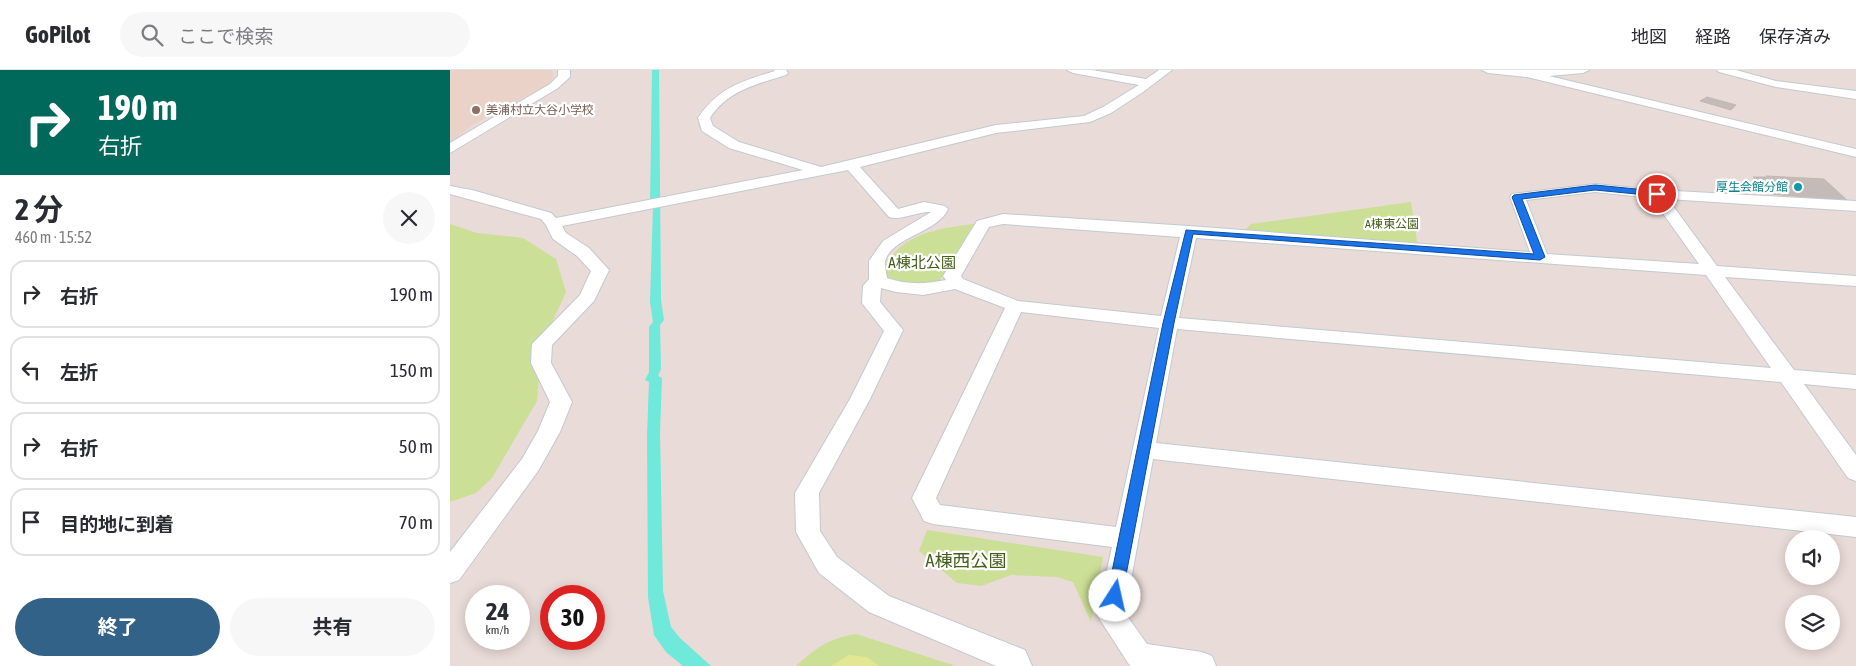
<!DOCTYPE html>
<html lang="ja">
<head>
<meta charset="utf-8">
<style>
	body { margin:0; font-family:"Asap Condensed","Noto Sans JP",sans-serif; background:#f7f7f7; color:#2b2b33; height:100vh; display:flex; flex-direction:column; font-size:19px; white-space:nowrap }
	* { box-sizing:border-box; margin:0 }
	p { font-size:16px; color:#7c7c81 }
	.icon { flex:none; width:28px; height:28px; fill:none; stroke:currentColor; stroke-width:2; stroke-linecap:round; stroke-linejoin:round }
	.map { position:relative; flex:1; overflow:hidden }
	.details { display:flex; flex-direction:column; background:#fff; width:450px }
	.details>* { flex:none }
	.top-card { background:#00695c; color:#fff; overflow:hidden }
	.controls { position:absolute; left:1335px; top:460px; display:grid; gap:10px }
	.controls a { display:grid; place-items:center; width:55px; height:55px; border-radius:50%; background:#fff; box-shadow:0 2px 12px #0003; font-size:25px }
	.speed { position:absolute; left:15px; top:515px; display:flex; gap:10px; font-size:25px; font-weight:700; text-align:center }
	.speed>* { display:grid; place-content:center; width:65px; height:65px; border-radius:50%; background:#fff; box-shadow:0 2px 12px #0003; line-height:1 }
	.speed small { font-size:12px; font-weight:400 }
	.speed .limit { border:8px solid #d22; background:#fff; color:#111 }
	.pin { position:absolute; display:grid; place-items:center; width:42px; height:42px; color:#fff; margin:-21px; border:2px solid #fff; border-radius:50%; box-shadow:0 1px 5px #0007 }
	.me { position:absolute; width:55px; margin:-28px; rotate:10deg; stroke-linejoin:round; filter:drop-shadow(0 0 4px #0008) }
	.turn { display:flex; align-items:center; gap:18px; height:105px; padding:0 15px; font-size:22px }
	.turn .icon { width:65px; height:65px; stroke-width:2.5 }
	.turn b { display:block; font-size:35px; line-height:42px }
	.round { display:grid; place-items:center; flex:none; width:52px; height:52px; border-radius:26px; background:#f7f7f7 }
	.headline { display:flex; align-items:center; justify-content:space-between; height:85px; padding:0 15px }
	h1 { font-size:30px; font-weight:700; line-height:38px }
	.button { display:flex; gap:10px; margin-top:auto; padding:10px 15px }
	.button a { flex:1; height:58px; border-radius:30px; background:#336289; color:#fff; font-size:20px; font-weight:700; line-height:58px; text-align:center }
	.button a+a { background:#f7f7f7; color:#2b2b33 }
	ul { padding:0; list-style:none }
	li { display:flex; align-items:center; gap:15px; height:68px; margin:0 10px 8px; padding:0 5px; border:2px solid #e1e1e2; border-radius:15px }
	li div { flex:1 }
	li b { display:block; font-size:19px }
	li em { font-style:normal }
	header { display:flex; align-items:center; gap:30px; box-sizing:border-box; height:70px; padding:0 25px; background:#fff; border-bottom:1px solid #e1e1e2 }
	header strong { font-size:24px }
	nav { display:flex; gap:28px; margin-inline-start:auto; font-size:18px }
	.search { width:350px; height:45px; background:#f7f7f7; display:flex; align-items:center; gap:12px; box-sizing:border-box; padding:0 18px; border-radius:28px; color:#7c7c81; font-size:19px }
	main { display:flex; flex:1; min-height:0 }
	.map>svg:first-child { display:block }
	.education { fill:#ebd2c8 }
	.green { fill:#cbdf96 }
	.pitch { fill:#e3e692 }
	.water { fill:#6ee9da }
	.building { fill:#c4bab7; stroke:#c4b7b3 }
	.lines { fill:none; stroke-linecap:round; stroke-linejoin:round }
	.minor-casing { stroke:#c1cad1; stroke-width:2 }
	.minor { fill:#fff; fill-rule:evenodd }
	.route { fill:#1a73e8; stroke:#114b97 }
	.education-dot { fill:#8d6e63; stroke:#fff; stroke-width:2 }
	.culture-dot { fill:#0f9aa8; stroke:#fff; stroke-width:2 }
	.labels { text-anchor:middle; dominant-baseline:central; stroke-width:4.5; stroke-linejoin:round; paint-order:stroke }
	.far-education-label { font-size:12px; fill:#785e54; stroke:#fff; text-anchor:start }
	.far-culture-label { font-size:12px; fill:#0d838f; stroke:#fff; text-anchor:end }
	.far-park-label { font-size:12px; fill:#445f1b; stroke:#fff }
	.park-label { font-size:15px; fill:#445f1b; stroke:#fff }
	.near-park-label { font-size:18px; fill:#445f1b; stroke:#fff }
</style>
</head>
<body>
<header>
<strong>GoPilot</strong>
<div class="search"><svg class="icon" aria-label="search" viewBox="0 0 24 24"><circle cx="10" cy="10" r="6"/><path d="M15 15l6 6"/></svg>ここで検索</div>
<nav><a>地図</a><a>経路</a><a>保存済み</a></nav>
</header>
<main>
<section class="details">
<div class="top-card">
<div class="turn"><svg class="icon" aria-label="right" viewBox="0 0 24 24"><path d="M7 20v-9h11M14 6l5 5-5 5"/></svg><div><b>190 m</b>右折</div></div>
</div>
<div class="headline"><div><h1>2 分</h1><p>460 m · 15:52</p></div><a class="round"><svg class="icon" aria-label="close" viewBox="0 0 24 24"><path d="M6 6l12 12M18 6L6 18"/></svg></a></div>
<ul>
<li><svg class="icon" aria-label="right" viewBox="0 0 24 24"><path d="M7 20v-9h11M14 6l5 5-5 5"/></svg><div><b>右折</b></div><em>190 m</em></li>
<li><svg class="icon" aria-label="left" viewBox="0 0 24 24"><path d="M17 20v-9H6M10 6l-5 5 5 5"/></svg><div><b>左折</b></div><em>150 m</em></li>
<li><svg class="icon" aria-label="right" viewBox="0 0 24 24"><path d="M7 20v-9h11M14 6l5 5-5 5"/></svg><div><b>右折</b></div><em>50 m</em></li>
<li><svg class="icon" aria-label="arrive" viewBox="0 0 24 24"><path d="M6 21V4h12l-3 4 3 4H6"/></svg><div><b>目的地に到着</b></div><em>70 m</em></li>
</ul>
<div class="button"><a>終了</a><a>共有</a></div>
</section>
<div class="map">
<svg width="1406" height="596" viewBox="0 0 1406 596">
	<rect width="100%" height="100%" fill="#e9dbd8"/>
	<polygon class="education" points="0,0 102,0 104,6 99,14 21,56 0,73"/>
	<g class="green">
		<polygon points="961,132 968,178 790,165 801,154"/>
		<polygon points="0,154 27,163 73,168 106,189 116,222 92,274 87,331 42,408 26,423 0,432"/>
		<path d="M524 154 488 213 445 215 430 202C437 193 444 182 453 175 473 160 500 157 524 154Z"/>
		<polygon points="477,460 653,487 641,552 623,512 607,507 561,505 531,516 507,513 469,481"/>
		<path d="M406 564 506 596H346C366 578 379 568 406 564Z"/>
	</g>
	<polygon class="pitch" points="399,585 417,587 429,596 381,596"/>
	<polygon class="water" points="202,0 209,0 211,230 214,250 210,255 211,299 208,306 212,308 210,362 213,521 221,557 230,568 261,596 233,596 216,582 204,565 198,527 197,365 199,312 195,310 199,302 199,257 203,252 200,232 203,137 200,136"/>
	<g class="building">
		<polygon points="1257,27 1286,35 1281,40 1250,31"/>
		<polygon points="1316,106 1374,109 1398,131 1320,124 1303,107 1318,107"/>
	</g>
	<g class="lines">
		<g class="minor-casing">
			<g id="minor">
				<polygon points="108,0 120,0 120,7 108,18 0,83 0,73 100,14 108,6"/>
				<path d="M324 0H336L338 3 336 5C307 14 277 21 260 48L263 56 289 72 371 97 546 55 634 46 653 37 689 15 623 3 617 0H642L696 9 709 0H722L693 22 661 43 640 52 546 63 410 97 448 139 474 132 495 136 498 139C488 163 440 167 435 192 435 197 436 203 437 208 457 215 475 214 496 210L493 206 527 151 553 144 739 156 1080 182 1060 127 1062 124 1145 114 1207 120 1406 131V141L1218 129 1267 196 1406 206V216L1275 207 1344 300 1406 305V319L1354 314 1406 385V411L1398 408 1331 312 727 259 706 373 1406 447V467L703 389 675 543 697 574 752 582 762 586 766 596H680L647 545 662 477 483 454 474 451 462 428 555 238 505 219 473 225 446 222 431 218 430 232 453 260 420 329 369 423 370 461 387 487 439 526 575 580 582 596H546L419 542 369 503 346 462 345 423 400 329 434 261 412 233 413 216 419 209V191L433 171 481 142C467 141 452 151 439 147L398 100 112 156 116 163 139 178 159 200 144 231 102 275 101 293 122 332 110 362 88 401 9 510 0 513V482L72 389 88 361 100 332 81 293 82 274 130 225 141 201 127 186 103 169 96 155 91 149 0 124V116L22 120 101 143 106 148 353 100 279 78 252 61 248 48C268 18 292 11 325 1ZM1145 122 1202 128 1249 194 1097 184 1076 130ZM553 154 730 167 711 246 568 231 513 209 511 206 539 157ZM746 168 1256 205 1321 298 729 248ZM571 242 709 258 666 457 490 435 486 428Z"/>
				<polygon points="1032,0 1139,0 1133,3 1099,6 1406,79 1406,87 1077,7 1038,3"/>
				<polygon points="1267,0 1286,0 1326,11 1406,21 1406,29 1326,17 1269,2"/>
			</g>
		</g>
		<use href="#minor" class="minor"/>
	</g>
	<polygon class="route" points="1145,115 1207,121 1211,124 1207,126 1145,120 1072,129 1095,187 1090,190 743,164 724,253 672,526 670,531 665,533 659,531 657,526 713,253 736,160 1084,184 1062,127 1064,125"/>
	<circle class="education-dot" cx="26" cy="40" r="5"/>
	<circle class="culture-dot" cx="1348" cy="117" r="5"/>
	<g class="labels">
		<g class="far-education-label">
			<text x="36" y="40">美浦村立大谷小学校</text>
		</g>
		<g class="far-culture-label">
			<text x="1338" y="117">厚生会館分館</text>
		</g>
		<g class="far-park-label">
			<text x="942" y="154">A棟東公園</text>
		</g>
		<g class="park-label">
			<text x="472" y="192">A棟北公園</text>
		</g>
		<g class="near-park-label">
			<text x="516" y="490">A棟西公園</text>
		</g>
	</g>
</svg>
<div class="controls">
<a><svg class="icon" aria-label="sound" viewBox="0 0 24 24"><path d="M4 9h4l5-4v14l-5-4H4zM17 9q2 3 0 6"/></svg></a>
<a><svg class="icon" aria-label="layers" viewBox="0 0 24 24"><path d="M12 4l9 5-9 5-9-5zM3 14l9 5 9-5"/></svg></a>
</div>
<div class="speed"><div>24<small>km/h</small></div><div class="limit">30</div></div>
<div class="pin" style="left:1207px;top:124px;background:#d93025"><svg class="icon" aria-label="arrive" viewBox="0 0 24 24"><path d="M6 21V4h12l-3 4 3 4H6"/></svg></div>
<svg class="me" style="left:665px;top:526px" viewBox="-20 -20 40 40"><circle r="19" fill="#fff"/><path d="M0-13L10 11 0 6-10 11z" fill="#1a73e8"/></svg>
</div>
</main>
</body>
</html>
